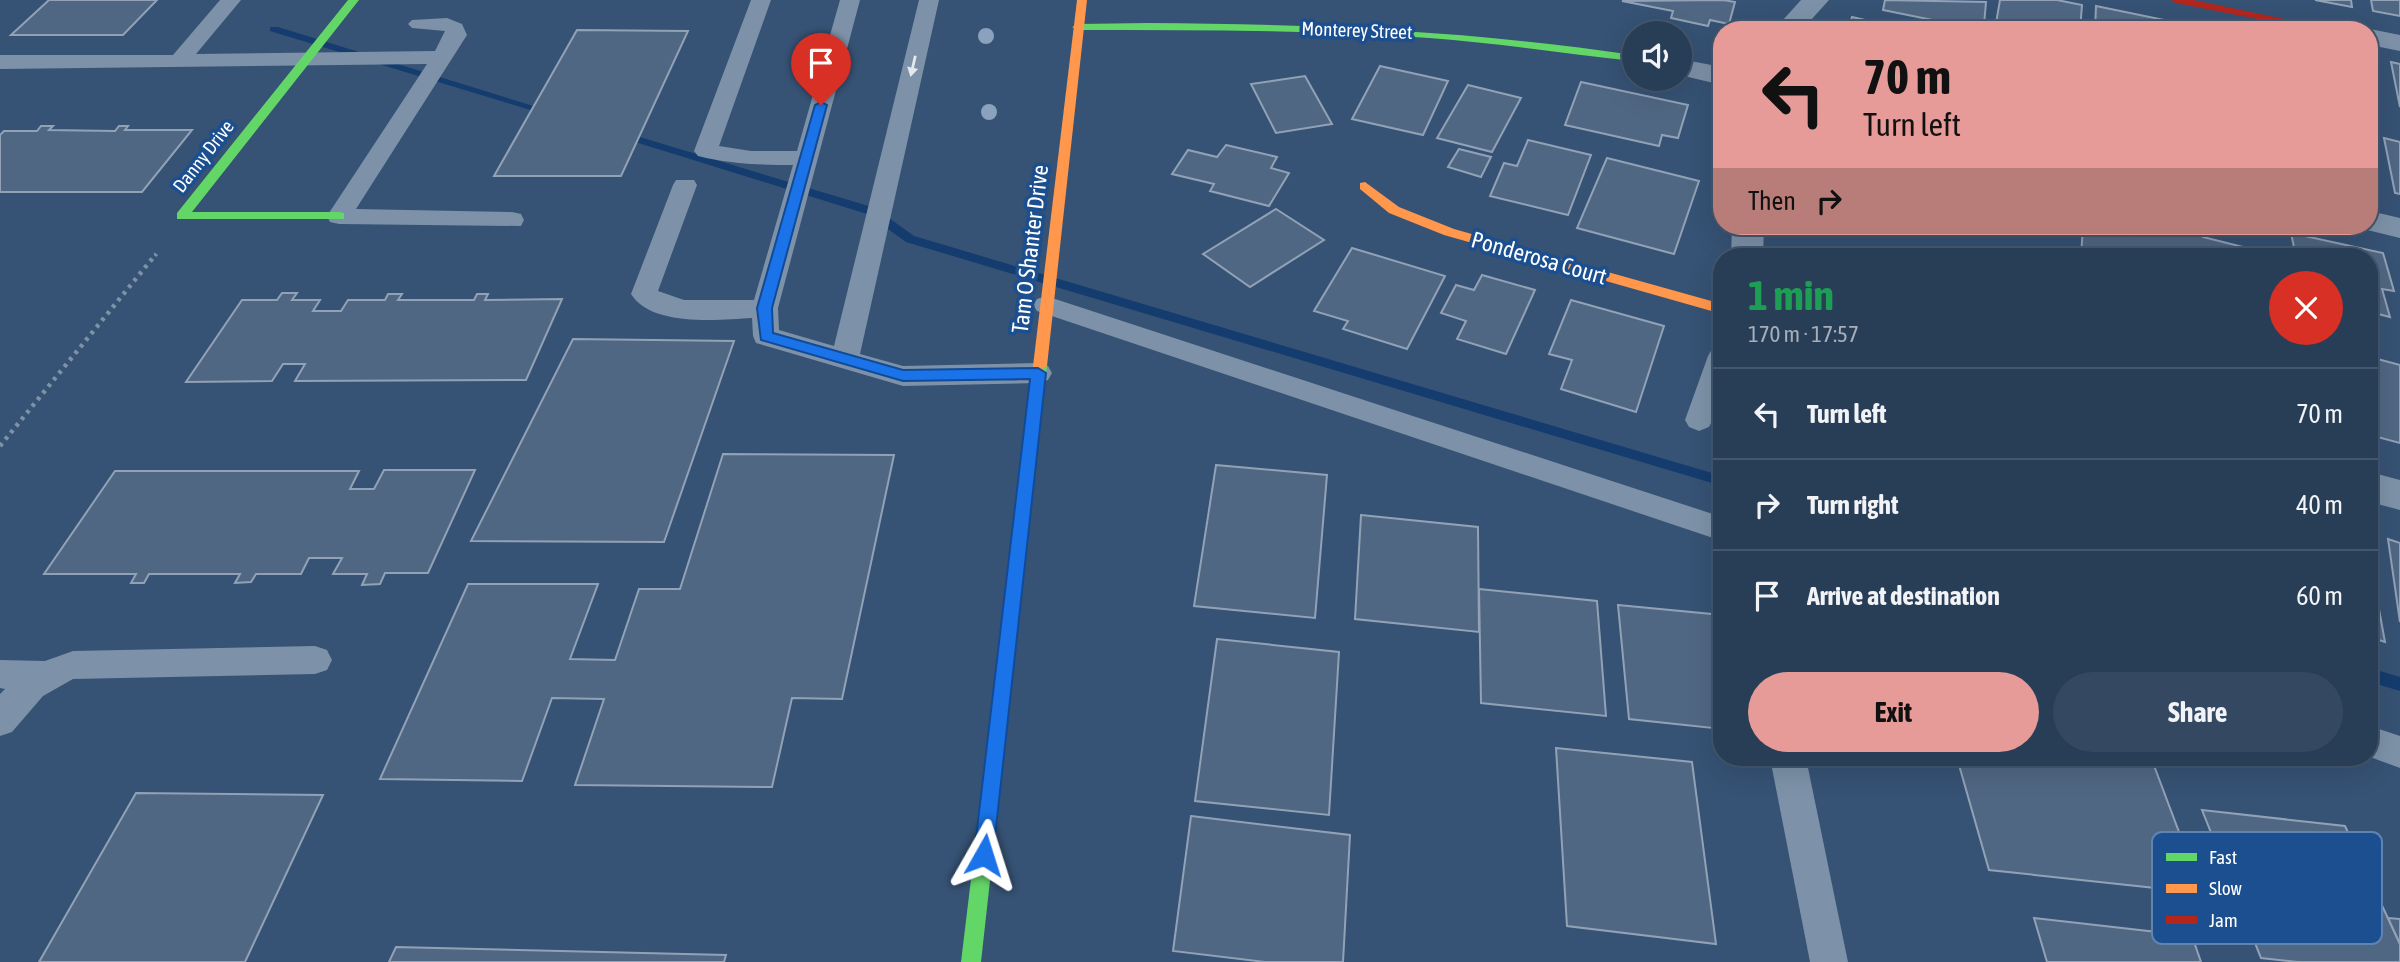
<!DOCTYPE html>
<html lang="en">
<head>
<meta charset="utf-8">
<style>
	body { margin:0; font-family:"Asap Condensed",sans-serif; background:#344961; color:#f1f3f6; height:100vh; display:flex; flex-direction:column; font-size:26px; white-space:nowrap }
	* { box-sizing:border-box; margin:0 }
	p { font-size:23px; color:#a5aeba }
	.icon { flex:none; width:38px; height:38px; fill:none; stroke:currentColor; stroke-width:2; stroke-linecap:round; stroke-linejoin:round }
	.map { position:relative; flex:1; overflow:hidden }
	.details { position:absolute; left:1713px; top:248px; width:665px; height:518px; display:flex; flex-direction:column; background:#283e57; border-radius:28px; box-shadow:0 7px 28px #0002,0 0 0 2px #44576d }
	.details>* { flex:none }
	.hud { position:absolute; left:1713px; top:21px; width:665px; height:214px; border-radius:28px; box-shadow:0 7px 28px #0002,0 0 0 2px #44576d; background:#e69b98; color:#111; overflow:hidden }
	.fabs { position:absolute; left:1622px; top:21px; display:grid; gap:14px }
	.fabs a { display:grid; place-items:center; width:70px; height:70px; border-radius:50%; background:#283e57; box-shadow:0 7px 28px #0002,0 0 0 2px #44576d; font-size:35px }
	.pin { position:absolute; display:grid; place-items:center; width:60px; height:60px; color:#fff; margin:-72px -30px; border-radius:50% 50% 50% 0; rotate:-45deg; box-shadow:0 0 7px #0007 }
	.pin .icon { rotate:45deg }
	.me { position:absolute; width:77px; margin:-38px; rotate:6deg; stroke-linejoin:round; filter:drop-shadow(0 0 5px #0008) }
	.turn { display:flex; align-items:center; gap:24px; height:147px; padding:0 35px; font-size:32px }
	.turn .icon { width:91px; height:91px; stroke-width:2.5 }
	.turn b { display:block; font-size:49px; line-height:60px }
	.then { display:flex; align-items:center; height:66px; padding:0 35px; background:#0003; gap:14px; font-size:26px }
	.round { display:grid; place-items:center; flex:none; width:74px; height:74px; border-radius:37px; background:#344961 }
	.summary { display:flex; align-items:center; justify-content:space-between; height:119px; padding:0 35px }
	h1 { font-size:42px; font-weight:700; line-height:52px; color:#1e9e55 }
	.button { display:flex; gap:14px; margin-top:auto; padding:14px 35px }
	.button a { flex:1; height:80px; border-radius:42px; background:#e69b98; color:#111; font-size:28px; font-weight:700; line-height:80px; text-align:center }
	.button a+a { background:#344961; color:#f1f3f6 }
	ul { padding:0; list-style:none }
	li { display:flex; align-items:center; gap:21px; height:91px; padding:0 35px; border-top:2px solid #44576d }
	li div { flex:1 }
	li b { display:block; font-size:26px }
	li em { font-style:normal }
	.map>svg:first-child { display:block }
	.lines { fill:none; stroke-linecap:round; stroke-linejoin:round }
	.stream { fill:#153c6e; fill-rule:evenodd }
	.building { fill:#506783; stroke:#92a2b6; stroke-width:2 }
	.path-far1 { stroke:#7d92a8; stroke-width:3.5; stroke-dasharray:2.5 4.5; stroke-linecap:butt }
	.path { stroke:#7d92a8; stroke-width:4.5; stroke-dasharray:3.5 5; stroke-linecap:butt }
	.lane { fill:#7d92a8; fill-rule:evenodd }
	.street { fill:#7d92a8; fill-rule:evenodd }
	.fast { fill:#63d668; fill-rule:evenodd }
	.slow { fill:#ff974d; fill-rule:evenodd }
	.jam { fill:#b3261e; fill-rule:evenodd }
	.tree { fill:#8aa2be }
	.oneway { fill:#e5e9ee }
	.route { fill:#1a73e8; stroke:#114b97; stroke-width:2 }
	.labels { text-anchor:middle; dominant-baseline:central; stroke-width:7; stroke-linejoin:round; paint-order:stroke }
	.far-street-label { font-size:19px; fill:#fff; stroke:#1b4f8f }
	.street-label { font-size:23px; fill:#fff; stroke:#1b4f8f }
	.key { fill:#1b4f8f; stroke:#5f84b1; stroke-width:2 }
	.key-label { font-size:19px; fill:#fff }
</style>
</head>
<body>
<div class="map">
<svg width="2400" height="962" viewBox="0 0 2400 962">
	<rect width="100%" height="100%" fill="#365274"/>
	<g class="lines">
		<g class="stream">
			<polygon points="270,27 278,27 556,113 555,115 547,115 270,31"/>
			<polygon points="620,131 875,208 914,236 1722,476 1722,486 906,242 867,214 616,136 616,132"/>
			<polygon points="2370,668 2400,677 2400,691 2370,682"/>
		</g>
	</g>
	<g class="building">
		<polygon points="49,0 157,0 123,35 11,35"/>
		<polygon points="1723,0 1735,2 1729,24 1710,20 1708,26 1671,18 1673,11 1622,1"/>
		<polygon points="1885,0 1986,2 1984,25 1963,21 1962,26 1883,10"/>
		<polygon points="2000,0 2057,0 2082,5 2080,30 1995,29"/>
		<polygon points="2315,0 2351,0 2352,7"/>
		<polygon points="2371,0 2400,0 2400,16 2373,11"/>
		<polygon points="2096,6 2179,23 2179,30 2095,30"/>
		<polygon points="1852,17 1909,30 1848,30"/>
		<polygon points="577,30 688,31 621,176 494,176"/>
		<polygon points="2391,62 2400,64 2400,107"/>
		<polygon points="1380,66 1448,81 1423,135 1352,119"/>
		<polygon points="2370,67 2374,67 2378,90 2370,89"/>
		<polygon points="1305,76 1332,124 1276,133 1251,84"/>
		<polygon points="1581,82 1688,105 1678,138 1662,135 1659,146 1565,125"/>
		<polygon points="1468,85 1521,98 1492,152 1437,138"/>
		<polygon points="41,126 53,126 49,130 115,131 119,126 128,126 125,130 192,130 142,192 0,192 0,135 4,131 37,131"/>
		<polygon points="2384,138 2400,142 2400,194 2395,193"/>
		<polygon points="1528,140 1591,155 1568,215 1490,196 1504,163 1517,166"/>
		<polygon points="1226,145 1277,157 1271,168 1289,173 1269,206 1210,191 1214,184 1172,174 1188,150 1217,157"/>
		<polygon points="1459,149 1491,157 1481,177 1448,167"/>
		<polygon points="1607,158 1699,181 1674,254 1577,228"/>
		<polygon points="1276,209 1324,240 1250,287 1203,254"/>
		<polygon points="2083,226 2130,236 2131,226 2203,226 2203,237 2267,253 2267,257 2081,257"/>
		<polygon points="2291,233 2383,253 2394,291 2382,289 2390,317 2370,312 2370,257 2296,257"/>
		<polygon points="1352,248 1445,276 1407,349 1343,329 1348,321 1314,311"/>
		<polygon points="1482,275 1535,290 1506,354 1457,339 1466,321 1441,313 1456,285 1474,290"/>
		<polygon points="282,293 297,293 292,300 320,300 313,311 341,311 348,300 385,300 388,294 402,294 398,300 474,300 477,294 488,294 485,300 562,299 526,380 295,381 305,364 283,364 272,381 186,382 242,300 277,300"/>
		<polygon points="1571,300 1664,326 1636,412 1561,389 1572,360 1549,354"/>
		<polygon points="573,339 734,341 664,542 471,541"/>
		<polygon points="2370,357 2400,365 2400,443 2370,435"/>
		<polygon points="723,454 894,455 842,699 792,698 772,787 575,785 604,699 552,698 522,781 380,779 468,584 598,584 570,659 615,660 639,589 680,589"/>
		<polygon points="1216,465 1327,475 1315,618 1194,606"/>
		<polygon points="384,470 475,470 428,573 385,573 380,584 362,585 367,574 333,574 342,558 309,558 301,574 256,574 251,582 235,583 240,574 149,574 144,583 131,583 136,574 44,574 115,471 359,471 350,489 374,489"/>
		<polygon points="1361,515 1478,527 1479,632 1355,619"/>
		<polygon points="2388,539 2400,543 2400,622"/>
		<polygon points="2370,560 2385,642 2370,637"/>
		<polygon points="1479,589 1597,601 1606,716 1481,703"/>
		<polygon points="1618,605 1722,615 1722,729 1629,719"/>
		<polygon points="1217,639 1339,652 1329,815 1195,801"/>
		<polygon points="1556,748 1692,762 1716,944 1567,926"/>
		<polygon points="1957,758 2106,758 2153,763 2202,893 1989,870"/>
		<polygon points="136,793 323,795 245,962 39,962"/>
		<polygon points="2202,810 2345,826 2400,944 2400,962 2298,962 2261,958"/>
		<polygon points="1191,816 1350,835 1343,962 1265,962 1173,951"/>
		<polygon points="2034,918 2192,936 2201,962 2047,962"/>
		<polygon points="2388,918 2400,919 2400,944"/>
		<polygon points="396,947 726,955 724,962 389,962"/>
	</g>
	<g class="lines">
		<polyline class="path-far1" points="155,256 158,252"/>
		<polyline class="path" points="0,446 156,254"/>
		<g class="lane">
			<polygon points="220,0 241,0 196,54 435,51 445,31 412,28 408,24 412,20 447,18 462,24 467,35 356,209 512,212 521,214 524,220 521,226 339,224 330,222 327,216 427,64 0,69 0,55 173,55"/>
			<path d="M751 0H771L719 146 751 151H797L840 0H860L778 308 779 330 834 346 919 0H939L860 354 903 366 1038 363 1048 366 1052 373 1048 380 1038 383 903 386 756 343 753 336 752 318C719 320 651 327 631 294L673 185 676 180H694L697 185 658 291 684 300H754L793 165C760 165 729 164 698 156L694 151Z"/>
			<polygon points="1046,296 1722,517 1722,541 1037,311 1033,305 1037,299"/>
			<path d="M1722 346C1722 375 1724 401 1709 427L1699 431 1689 427 1685 420 1708 356 1712 349Z"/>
			<polygon points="315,646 327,650 332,660 327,670 315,674 73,679 43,696 12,732 0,736 0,694 5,689 0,688 0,660 45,661 73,651"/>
			<polygon points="2370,726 2400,736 2400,768 2370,757"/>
			<polygon points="1770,758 1806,758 1848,962 1810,962"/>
		</g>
		<g class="street">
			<polygon points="1801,0 1829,0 1802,30 1774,30"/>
			<polygon points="2370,29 2400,35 2400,51 2370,45 2370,30 2366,30"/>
			<polygon points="1680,59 1722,67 1722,85 1680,75"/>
			<polygon points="2370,211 2400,218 2400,238 2359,228 2357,226 2370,226"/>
			<polygon points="1732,226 1764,226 1763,257 1731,257"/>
			<polygon points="2370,472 2400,480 2400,510 2370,502"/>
		</g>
		<g class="fast">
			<polygon points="348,0 359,0 192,212 339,212 344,213 344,219 177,219 177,213"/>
			<path d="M1148 23C1311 24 1472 31 1634 55V61C1566 54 1498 43 1429 38 1312 30 1195 30 1078 30L1072 27 1078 24Z"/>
			<polygon points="1040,361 1047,366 981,962 961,962 1033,366"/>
		</g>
		<g class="slow">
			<polygon points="1077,0 1087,0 1047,366 1040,371 1033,366"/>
			<polygon points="1365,182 1399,207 1454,229 1722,304 1722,314 1444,235 1389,213 1360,189 1360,183"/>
		</g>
		<polygon class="jam" points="2171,0 2193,0 2337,30 2313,30 2176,3"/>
	</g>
	<g class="tree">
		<circle cx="986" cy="36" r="8"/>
		<circle cx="989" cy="112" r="8"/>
	</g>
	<defs><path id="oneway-solid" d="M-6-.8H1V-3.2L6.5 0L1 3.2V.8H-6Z" transform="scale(1.75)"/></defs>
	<use class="oneway" href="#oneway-solid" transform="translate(913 66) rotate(103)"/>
	<polygon class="route" points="821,102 827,105 772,308 773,333 903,370 1038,368 1046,373 993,855 990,862 984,864 977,862 974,855 1030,379 903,381 761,340 757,308 815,105"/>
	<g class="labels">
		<g class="far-street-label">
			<text transform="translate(1357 30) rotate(2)">Monterey Street</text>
			<text transform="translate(203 156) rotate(-52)">Danny Drive</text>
		</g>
		<g class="street-label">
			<text transform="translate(1030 249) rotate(-83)">Tam O Shanter Drive</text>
			<text transform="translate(1539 258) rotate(16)">Ponderosa Court</text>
		</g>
	</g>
	<rect x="2152" y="832" width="230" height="112" rx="10" class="key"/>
	<rect x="2166" y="853" width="31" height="8" fill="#63d668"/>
	<rect x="2166" y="884" width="31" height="9" fill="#ff974d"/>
	<rect x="2166" y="916" width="31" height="8" fill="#b3261e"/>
	<g class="key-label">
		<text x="2209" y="864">Fast</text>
		<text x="2209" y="895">Slow</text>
		<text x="2209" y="927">Jam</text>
	</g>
</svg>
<div class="fabs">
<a><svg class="icon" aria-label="sound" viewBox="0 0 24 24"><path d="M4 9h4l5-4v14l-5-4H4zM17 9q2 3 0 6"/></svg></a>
</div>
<div class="pin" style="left:821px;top:105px;background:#d93025"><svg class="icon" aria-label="arrive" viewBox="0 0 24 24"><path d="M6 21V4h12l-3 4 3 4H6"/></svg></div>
<svg class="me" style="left:984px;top:855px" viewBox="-20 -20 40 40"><path d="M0-17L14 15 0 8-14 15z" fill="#1a73e8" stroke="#fff" stroke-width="4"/></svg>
<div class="hud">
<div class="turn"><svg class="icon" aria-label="left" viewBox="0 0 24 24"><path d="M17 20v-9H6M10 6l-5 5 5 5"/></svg><div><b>70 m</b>Turn left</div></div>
<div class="then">Then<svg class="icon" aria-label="right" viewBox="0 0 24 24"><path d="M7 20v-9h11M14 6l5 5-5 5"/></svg></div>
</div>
<section class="details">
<div class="summary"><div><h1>1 min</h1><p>170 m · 17:57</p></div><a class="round" style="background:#d93025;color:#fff"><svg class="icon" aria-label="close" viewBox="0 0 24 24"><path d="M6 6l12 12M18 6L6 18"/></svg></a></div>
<ul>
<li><svg class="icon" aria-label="left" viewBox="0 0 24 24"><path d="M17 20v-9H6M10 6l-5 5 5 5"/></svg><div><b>Turn left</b></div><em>70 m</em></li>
<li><svg class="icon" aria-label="right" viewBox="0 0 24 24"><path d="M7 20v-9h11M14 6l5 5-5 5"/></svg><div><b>Turn right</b></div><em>40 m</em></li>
<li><svg class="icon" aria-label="arrive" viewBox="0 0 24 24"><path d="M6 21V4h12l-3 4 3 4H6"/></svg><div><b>Arrive at destination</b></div><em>60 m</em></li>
</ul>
<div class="button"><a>Exit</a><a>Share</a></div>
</section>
</div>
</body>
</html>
